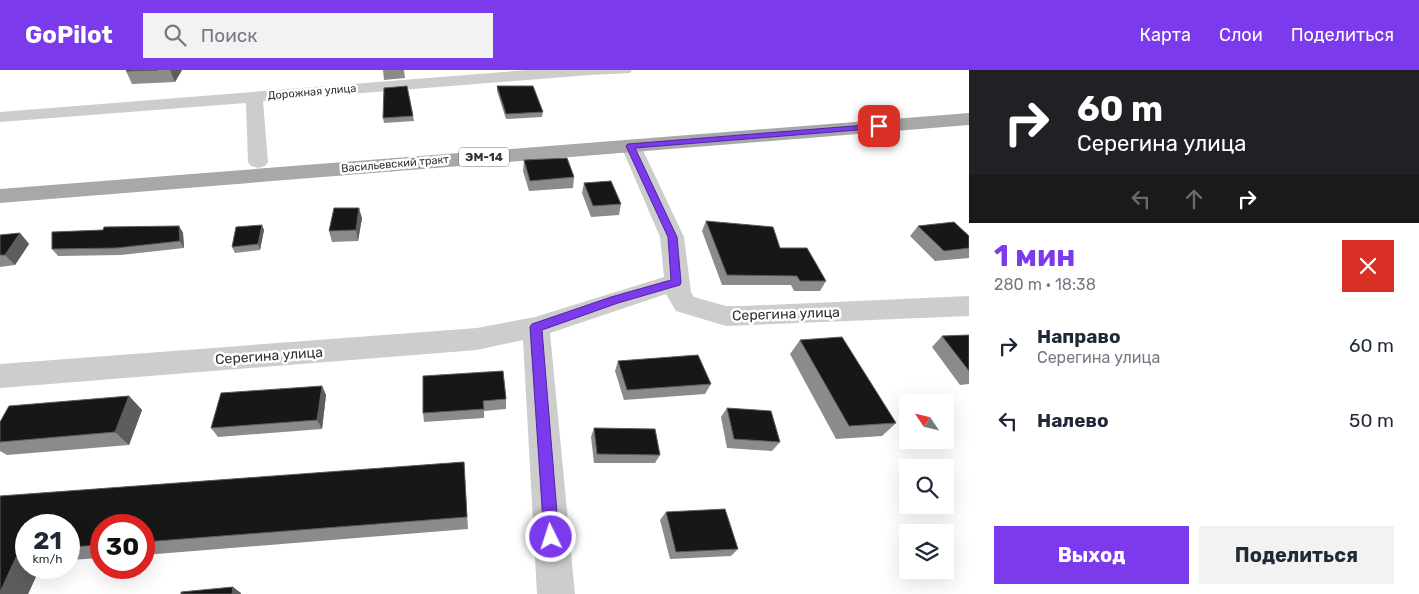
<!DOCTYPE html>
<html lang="ru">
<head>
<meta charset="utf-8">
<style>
	body { margin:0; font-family:Rubik,sans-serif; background:#f2f2f3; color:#1f2937; height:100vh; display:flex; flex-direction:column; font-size:19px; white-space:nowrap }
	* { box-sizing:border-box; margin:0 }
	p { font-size:16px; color:#747a83 }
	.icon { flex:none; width:28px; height:28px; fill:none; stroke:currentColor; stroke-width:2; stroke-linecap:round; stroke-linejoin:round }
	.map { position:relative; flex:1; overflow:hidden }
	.panel { display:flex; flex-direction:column; background:#fff; width:450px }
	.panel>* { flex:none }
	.hud { background:#202124; color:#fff; overflow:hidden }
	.needle { width:32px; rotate:305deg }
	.fabs { position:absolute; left:899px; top:324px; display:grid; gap:10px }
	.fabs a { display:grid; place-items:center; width:55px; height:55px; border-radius:0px; background:#fff; box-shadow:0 5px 20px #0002; font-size:25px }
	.speed { position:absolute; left:15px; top:444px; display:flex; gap:10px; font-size:25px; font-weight:700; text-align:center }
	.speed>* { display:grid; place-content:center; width:65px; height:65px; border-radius:50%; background:#fff; box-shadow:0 5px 20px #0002; line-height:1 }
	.speed small { font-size:12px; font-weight:400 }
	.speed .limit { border:8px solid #d22; background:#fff; color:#111 }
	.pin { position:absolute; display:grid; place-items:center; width:42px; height:42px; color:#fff; margin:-21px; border-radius:10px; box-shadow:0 2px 8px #0006 }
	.me { position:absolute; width:55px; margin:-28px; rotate:356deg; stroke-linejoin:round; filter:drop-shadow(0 0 4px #0008) }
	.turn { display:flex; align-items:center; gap:18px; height:105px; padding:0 25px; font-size:22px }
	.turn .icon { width:65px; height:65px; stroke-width:2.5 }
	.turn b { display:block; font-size:35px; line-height:42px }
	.lanes { display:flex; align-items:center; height:48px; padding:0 25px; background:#0003; justify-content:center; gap:25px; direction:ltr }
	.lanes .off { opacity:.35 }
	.round { display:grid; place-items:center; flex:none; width:52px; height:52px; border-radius:0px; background:#f2f2f3 }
	.head { display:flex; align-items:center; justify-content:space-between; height:85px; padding:0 25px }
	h1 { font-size:30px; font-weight:700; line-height:38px; color:#7c3aed }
	.action { display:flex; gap:10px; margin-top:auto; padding:10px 25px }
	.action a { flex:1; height:58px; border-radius:0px; background:#7c3aed; color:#fff; font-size:20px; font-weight:700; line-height:58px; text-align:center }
	.action a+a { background:#f2f2f3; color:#1f2937 }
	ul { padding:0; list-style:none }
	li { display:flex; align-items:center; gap:15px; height:75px; padding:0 25px }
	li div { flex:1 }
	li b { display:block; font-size:19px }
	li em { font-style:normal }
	header { display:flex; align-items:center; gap:30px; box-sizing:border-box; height:70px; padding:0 25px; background:#7c3aed; color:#fff }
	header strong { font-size:24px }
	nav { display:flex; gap:28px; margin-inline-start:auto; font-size:18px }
	.search { width:350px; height:45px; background:#f2f2f3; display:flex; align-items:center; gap:12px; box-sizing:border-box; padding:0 18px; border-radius:0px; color:#747a83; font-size:19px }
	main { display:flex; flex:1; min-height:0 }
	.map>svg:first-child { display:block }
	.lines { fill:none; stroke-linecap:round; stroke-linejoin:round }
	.minor { fill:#cdcdcd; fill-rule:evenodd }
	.major { fill:#a8a8a8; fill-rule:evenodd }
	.wall { fill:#8b8b8b }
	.shaded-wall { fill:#5d5d5d }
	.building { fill:#171717; stroke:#5d5d5d }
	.route { fill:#7c3aed; stroke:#51269a }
	.labels { text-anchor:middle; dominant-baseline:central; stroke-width:5; stroke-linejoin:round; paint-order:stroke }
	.far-street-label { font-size:11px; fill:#303030; stroke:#fff }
	.shield { fill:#fff; stroke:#6e6e6e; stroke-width:1 }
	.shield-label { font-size:12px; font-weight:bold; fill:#303030 }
	.street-label { font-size:14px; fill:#303030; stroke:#fff }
</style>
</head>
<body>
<header>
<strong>GoPilot</strong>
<div class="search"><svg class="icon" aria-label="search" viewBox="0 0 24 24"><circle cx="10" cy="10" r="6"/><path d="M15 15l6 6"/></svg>Поиск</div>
<nav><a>Карта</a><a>Слои</a><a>Поделиться</a></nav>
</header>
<main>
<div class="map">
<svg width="969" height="524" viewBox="0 0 969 524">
	<rect width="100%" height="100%" fill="#fff"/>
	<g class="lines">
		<g class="minor">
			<polygon points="528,0 632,0 630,3 590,5 263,31 268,92 265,96 258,98 251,96 248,92 246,33 0,52 0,42"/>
			<polygon points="631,70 638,72 641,76 684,167 691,222 694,227 726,236 743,236 969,226 969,246 726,256 676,241 666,224 550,263 575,524 537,524 523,270 477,280 0,318 0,294 477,258 535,247 664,207 660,167 621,76 624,72"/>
		</g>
		<polygon class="major" points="969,43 969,55 0,133 0,119"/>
	</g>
	<g class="wall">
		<polygon points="127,0 182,0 175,12 132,14 126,1"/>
		<polygon points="383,0 404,0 405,8 384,10"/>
		<polygon points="497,16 543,42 542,47 506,49 497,21"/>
		<polygon points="413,46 414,51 384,53 383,48"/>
		<polygon points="524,90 574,107 573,118 529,121 523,101"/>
		<polygon points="584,113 621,134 619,145 591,147 582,123"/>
		<polygon points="362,148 358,171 332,172 329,161"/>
		<polygon points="706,151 780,178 826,211 820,221 794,221 791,215 722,215 702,161"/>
		<polygon points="179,156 183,163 184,178 121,185 58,186 52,179"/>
		<polygon points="918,156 969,166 969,188 935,191 910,166"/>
		<polygon points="264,160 260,180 235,183 232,177"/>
		<polygon points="20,163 29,174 15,195 0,197 0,165"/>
		<polygon points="969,265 969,314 960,315 932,277 942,266"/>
		<polygon points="800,270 896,353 882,366 836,369 790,284"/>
		<polygon points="618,291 711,314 705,324 624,330 615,301"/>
		<polygon points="503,301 506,329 506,339 484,341 484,348 424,352 423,343"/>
		<polygon points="322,316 326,325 322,359 218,367 211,358"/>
		<polygon points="129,326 142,340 129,375 7,385 0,381 0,352"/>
		<polygon points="727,338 780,372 772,381 727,378 721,347"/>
		<polygon points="594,358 660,385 655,393 594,393 591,367"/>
		<polygon points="464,392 468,459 144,485 144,455 101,455 101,488 69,490 69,455 26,455 26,498 40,498 28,524 0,524 0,426"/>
		<polygon points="666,442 738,479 731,486 670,489 660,450"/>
	</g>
	<g class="shaded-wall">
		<polygon points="170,0 182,0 175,12"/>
		<polygon points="359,138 362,148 358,171 356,160"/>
		<polygon points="262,155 264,160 260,180 258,174"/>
		<polygon points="179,156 183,163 184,178 180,171"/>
		<polygon points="20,163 29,174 15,195 5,185"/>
		<polygon points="322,316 326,325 322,359 317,350"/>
		<polygon points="129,326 142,340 129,375 115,362"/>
		<polygon points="19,481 26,485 26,498 40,498 28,524 0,524 0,522"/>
		<polygon points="233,517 241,523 241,524 232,524"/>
	</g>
	<g class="building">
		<polygon points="127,0 158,0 126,1"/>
		<polygon points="407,16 413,46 383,48 384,18"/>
		<polygon points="497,16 533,16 543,42 506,44"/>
		<polygon points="567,88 574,107 530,111 524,90"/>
		<polygon points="611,111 621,134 593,136 584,113"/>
		<polygon points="334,138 359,138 356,160 329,161"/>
		<polygon points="706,151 773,157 780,178 807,178 826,211 800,211 797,206 727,205"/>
		<polygon points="954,152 969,166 969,178 944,181 918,156"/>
		<polygon points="262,155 258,174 232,177 236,157"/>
		<polygon points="179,156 180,171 116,178 52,179 52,162 103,160 104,157"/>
		<polygon points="20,163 5,185 0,185 0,165"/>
		<polygon points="969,265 969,301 942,266"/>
		<polygon points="842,267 896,353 849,356 800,270"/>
		<polygon points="698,285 711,314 627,320 618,291"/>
		<polygon points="503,301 506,329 483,331 484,339 423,343 423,306"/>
		<polygon points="322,316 317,350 211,358 221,323"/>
		<polygon points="129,326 115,362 0,372 0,352 9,336"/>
		<polygon points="727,338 771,341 780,372 734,369"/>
		<polygon points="594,358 655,359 660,385 597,384"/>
		<polygon points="464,392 467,447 144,472 144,455 101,455 101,475 69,477 69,455 26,455 26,481 19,481 0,522 0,426"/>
		<polygon points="725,439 738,479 676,482 666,442"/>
		<polygon points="233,517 232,524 181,524 181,522"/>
	</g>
	<polygon class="route" points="879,54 882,55 882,58 635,78 677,167 681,212 680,215 618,233 542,260 559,467 557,472 551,474 546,472 544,467 530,257 532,254 611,227 671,210 668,167 626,76 628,74"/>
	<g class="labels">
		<g class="far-street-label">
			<text transform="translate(312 22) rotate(-5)">Дорожная улица</text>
			<text transform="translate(395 94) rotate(-5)">Васильевский тракт</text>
		</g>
		<rect class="shield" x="459" y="77.5" width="50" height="19" rx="4"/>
		<g class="shield-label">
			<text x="484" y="87">ЭМ-14</text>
		</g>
		<g class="street-label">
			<text transform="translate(786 244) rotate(-2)">Серегина улица</text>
			<text transform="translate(269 286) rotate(-4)">Серегина улица</text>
		</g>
	</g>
</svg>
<div class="fabs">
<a><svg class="needle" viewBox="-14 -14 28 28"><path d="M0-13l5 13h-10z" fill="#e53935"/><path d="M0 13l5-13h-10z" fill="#747a83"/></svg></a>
<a><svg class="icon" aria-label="search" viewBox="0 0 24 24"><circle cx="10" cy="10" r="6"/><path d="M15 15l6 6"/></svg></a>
<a><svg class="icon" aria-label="layers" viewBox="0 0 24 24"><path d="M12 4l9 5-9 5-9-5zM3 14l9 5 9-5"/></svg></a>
</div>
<div class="speed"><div>21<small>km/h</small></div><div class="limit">30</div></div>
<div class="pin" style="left:879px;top:56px;background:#d93025"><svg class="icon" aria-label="arrive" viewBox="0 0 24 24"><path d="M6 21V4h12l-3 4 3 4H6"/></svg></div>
<svg class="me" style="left:551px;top:467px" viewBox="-20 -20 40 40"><circle r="17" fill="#7c3aed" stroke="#fff" stroke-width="3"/><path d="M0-11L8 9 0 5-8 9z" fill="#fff"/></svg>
</div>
<section class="panel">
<div class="hud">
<div class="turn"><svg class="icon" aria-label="right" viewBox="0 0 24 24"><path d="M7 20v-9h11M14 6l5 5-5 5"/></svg><div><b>60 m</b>Серегина улица</div></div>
<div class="lanes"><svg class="icon off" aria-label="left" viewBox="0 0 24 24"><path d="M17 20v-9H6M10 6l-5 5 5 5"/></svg><svg class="icon off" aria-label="ahead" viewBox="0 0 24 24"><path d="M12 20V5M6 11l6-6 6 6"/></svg><svg class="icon" aria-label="right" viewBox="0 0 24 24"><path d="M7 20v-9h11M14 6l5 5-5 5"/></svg></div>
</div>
<div class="head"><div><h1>1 мин</h1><p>280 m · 18:38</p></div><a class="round" style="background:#d93025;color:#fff"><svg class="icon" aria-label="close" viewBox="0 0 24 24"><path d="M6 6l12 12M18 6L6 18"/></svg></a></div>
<ul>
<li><svg class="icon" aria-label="right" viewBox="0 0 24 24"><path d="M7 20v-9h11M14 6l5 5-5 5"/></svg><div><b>Направо</b><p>Серегина улица</p></div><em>60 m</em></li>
<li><svg class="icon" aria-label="left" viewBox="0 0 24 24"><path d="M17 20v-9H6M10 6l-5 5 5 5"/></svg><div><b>Налево</b></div><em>50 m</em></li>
</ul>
<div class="action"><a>Выход</a><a>Поделиться</a></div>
</section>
</main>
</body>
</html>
